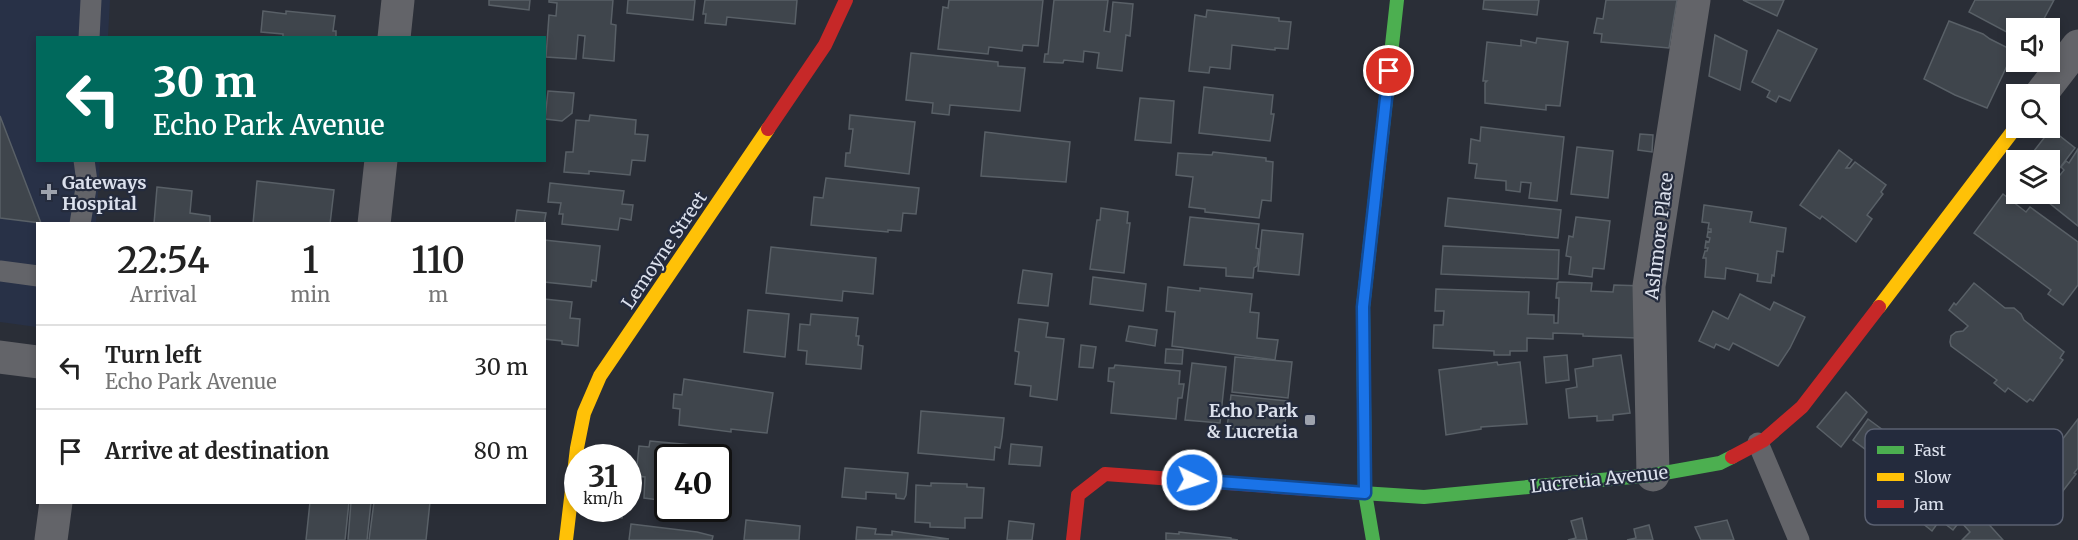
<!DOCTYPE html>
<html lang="en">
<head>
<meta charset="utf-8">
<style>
	body { margin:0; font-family:Merriweather,serif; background:#f6f6f6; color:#222; height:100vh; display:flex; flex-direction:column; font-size:22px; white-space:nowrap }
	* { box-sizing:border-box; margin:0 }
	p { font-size:20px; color:#767676 }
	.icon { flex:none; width:33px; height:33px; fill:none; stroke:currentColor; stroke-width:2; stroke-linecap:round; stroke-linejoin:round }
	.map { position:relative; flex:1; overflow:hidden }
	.side { position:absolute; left:36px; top:222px; width:510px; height:282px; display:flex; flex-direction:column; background:#fff; border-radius:0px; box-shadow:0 3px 9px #0003 }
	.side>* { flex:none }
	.guide { position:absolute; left:36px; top:36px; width:510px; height:126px; border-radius:0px; box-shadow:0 3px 9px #0003; background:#00695c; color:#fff; overflow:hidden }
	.fabs { position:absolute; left:2006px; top:18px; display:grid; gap:12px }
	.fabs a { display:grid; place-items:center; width:54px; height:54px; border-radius:0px; background:#fff; box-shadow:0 3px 9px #0003; font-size:30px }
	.speed { position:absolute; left:564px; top:444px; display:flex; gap:12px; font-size:30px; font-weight:700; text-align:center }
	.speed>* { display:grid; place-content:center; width:78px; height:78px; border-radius:50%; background:#fff; box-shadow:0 3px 9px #0003; line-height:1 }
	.speed small { font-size:15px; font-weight:400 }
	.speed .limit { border:3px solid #111; border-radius:9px; background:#fff; color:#111 }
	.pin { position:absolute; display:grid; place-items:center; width:51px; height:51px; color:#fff; margin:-26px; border:3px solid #fff; border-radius:50%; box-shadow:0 2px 6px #0007 }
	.me { position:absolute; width:66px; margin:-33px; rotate:94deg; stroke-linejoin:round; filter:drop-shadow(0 0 4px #0008) }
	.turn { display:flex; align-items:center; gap:21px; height:126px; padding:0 18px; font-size:27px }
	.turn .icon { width:78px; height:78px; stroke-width:2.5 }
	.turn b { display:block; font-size:42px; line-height:51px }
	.eta { display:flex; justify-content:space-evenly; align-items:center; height:102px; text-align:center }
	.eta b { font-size:36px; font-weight:600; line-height:42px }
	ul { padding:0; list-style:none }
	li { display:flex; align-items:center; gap:18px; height:84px; padding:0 18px; border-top:2px solid #e0e0e0 }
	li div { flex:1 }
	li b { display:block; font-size:22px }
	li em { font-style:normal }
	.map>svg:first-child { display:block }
	.built { fill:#283147 }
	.building { fill:#3f454c; stroke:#596067; stroke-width:1.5 }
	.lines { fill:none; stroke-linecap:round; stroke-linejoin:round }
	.lane { stroke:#636469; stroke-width:21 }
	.street { stroke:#636469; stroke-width:33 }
	.fast { stroke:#4caf50; stroke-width:14 }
	.slow { stroke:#ffc107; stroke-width:14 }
	.jam { stroke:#c62828; stroke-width:14 }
	.route-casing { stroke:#114b97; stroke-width:15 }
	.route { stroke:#1a73e8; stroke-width:10 }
	.poi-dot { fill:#9da2ad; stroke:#242b3d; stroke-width:2 }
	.labels { text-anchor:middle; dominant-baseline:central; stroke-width:4.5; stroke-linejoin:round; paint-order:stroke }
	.poi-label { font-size:18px; font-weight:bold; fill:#dbe0ec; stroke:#242b3d; text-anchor:start }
	.street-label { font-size:18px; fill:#dbe0ec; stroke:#242b3d }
	.key { fill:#242b3d; stroke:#5b6172; stroke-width:1.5 }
	.key-label { font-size:16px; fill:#dbe0ec }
</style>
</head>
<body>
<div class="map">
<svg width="2078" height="540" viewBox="0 0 2078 540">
	<rect width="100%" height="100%" fill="#2a2e37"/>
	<polygon class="built" points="0,0 110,0 108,37 38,38 38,160 100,161 96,223 38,224 37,327 0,322"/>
	<g class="building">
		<polygon points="489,0 530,0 529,10 489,5"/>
		<polygon points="549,0 613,0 611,24 616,25 614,61 583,58 585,36 578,35 576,59 546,57 549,15 556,16 557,3 549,2"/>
		<polygon points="628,0 695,0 693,20 627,13"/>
		<polygon points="705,0 797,0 795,24 727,17 726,25 705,23 706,14 703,14"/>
		<polygon points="949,0 1043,0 1038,46 1023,45 1022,51 989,47 988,54 938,49 943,7 948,8"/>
		<polygon points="1054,0 1108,0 1104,31 1110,32 1113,2 1133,4 1130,36 1126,35 1122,71 1097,68 1099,53 1084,51 1083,62 1064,60 1063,63 1044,62 1045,54 1048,54"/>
		<polygon points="1484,0 1539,0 1537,15 1483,9"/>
		<polygon points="1606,0 1677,0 1669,48 1601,42 1602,34 1594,33 1597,18 1603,19"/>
		<polygon points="1743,0 1784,0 1777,16"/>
		<polygon points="1975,0 2054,0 2039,28 2016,28 2016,37 1969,12"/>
		<polygon points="1207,10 1279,18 1279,21 1291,22 1288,49 1275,48 1275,50 1232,45 1230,69 1210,67 1209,73 1189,71 1195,15 1206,17"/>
		<polygon points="263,11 286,14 286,11 335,16 333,31 336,31 336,38 283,38 283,34 261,32"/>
		<polygon points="1949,21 1983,34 1990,39 2014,51 1987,108 1955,95 1924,79"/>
		<polygon points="1778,30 1817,49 1790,101 1779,96 1776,102 1767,97 1770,91 1752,82"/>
		<polygon points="1715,35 1747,51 1740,90 1709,76"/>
		<polygon points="1537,38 1568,42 1560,106 1546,105 1546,110 1485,103 1485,83 1487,81 1483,81 1487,42 1521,46 1521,40 1536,43"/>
		<polygon points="911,53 998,62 998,66 1025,68 1020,111 950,105 949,115 932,113 933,103 906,100"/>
		<polygon points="1204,87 1273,95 1271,114 1274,114 1270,141 1199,133"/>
		<polygon points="548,91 574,93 572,113 562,121 545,119"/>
		<polygon points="1140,98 1174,101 1171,143 1135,140"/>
		<polygon points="590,115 636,120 635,134 648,135 645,161 632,160 630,175 589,171 589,174 564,172 566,152 573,152 576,120 589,121"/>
		<polygon points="850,115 915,122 909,174 845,166 846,153 850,153 853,129 849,129"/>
		<polygon points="0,116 41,223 0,218"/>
		<polygon points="1481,127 1564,137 1557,201 1529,198 1531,183 1521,182 1520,192 1506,190 1506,181 1475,178 1477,164 1469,163 1471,139 1480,141"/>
		<polygon points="2051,129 2075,148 2049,182 2049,160 2027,160"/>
		<polygon points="985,132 1070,142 1066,182 981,176"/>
		<polygon points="1640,134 1653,135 1652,152 1638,150"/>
		<polygon points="1577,147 1613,151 1608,198 1571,194"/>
		<polygon points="2078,149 2078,226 2043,198 2046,194 2049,194 2052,186 2049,183 2053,178 2056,180 2064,170 2061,167 2066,161 2069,163"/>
		<polygon points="1839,150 1852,160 1846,168 1850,168 1855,162 1886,185 1881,192 1883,194 1867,215 1872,219 1856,242 1822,216 1820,219 1800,205"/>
		<polygon points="1213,152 1266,158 1266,161 1273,162 1271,201 1262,200 1259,218 1205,212 1205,209 1189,207 1193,177 1176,175 1178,153 1212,155"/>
		<polygon points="826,178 919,188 916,214 903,213 901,231 888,230 888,232 811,225 814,197 823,198"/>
		<polygon points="257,181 334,190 330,224 253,224"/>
		<polygon points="550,183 624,191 622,204 633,205 631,220 620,218 618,230 562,224 563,214 559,214 561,203 548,202"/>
		<polygon points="157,187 192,191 190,213 210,216 210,224 154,224"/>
		<polygon points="2003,194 2026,212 2030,207 2078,242 2078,285 2063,305 2048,294 2051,290 1974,233"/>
		<polygon points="1448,198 1561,210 1558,238 1445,226"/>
		<polygon points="1704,205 1752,212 1750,222 1786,228 1783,252 1777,251 1774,276 1772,275 1771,283 1757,281 1758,274 1726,268 1725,279 1705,277 1706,263 1706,258 1703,258 1705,251 1707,251 1708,248 1705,248 1706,241 1709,242 1710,238 1707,237 1708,231 1711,232 1711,229 1708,229 1709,223 1702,222"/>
		<polygon points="1101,208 1128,212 1127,223 1130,223 1124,273 1090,269 1097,220 1100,220"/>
		<polygon points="517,210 546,213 544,224 515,224"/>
		<polygon points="1190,217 1259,224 1256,248 1259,249 1257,266 1254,268 1253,278 1226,276 1226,268 1184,265"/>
		<polygon points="1576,217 1610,221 1604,269 1593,268 1592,277 1569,274 1571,257 1566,256 1569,236 1573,237"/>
		<polygon points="1262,230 1303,234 1299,275 1258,271"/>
		<polygon points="544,240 600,246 596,281 592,280 591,287 544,282"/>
		<polygon points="1443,246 1559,250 1558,279 1441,274"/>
		<polygon points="771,247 876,258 873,294 843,291 842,301 766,293"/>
		<polygon points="1023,270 1052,274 1048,306 1018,303"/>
		<polygon points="1093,277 1146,284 1143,311 1090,304"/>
		<polygon points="1559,282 1592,283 1591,291 1613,292 1614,285 1646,286 1637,338 1583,336 1583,334 1553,333 1553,339 1527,338 1527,351 1510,351 1510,355 1494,355 1494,351 1433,348 1434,325 1443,325 1444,311 1435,311 1436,289 1529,292 1528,314 1554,315 1554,323 1558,323 1559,298 1556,298 1557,283"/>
		<polygon points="1974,283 2005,308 2014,308 2021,314 2024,320 2064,352 2060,358 2063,360 2033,401 2030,399 2027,402 2008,388 2005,392 1994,383 1997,380 1951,346 1950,342 1951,336 1956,332 1963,331 1968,326 1949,310 1954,303 1956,305"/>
		<polygon points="1168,287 1200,291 1200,288 1252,294 1250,312 1259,313 1257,338 1278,340 1275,360 1172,346 1175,312 1166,311"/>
		<polygon points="1740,294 1770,310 1774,302 1805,317 1790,348 1778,366 1733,343 1729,350 1716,344 1714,348 1699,341 1713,311 1728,319"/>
		<polygon points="544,299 572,302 570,318 580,319 578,346 562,344 562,341 544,339"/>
		<polygon points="748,310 789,314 785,357 744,352"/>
		<polygon points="811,314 858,318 856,336 859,336 858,345 863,346 861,369 806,364 807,351 798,350 800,324 810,325"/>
		<polygon points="1019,319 1048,323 1046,337 1064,339 1057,400 1030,396 1031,386 1015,384 1019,352 1015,351"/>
		<polygon points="1129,326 1157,330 1155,346 1126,341"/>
		<polygon points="1081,345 1096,347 1093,368 1079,367"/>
		<polygon points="1166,349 1183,350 1182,364 1165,363"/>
		<polygon points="1567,355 1569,380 1546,383 1544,357"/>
		<polygon points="1621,355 1630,413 1613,415 1613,420 1597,421 1597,416 1569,418 1566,389 1577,387 1575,369 1593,366 1593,359"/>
		<polygon points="1235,357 1292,362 1288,398 1232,392"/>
		<polygon points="1497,362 1498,365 1520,362 1527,424 1481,427 1481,429 1446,435 1439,370"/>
		<polygon points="1192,363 1226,367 1220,423 1185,420"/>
		<polygon points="1115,365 1180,371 1179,384 1184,384 1182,398 1178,398 1176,419 1111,413 1114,382 1108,381 1109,368 1114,368"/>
		<polygon points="684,379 773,393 767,433 731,429 731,432 679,425 680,409 673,408 674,394 682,395"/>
		<polygon points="1846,392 1867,412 1841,447 1817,427"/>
		<polygon points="1231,395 1287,401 1284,435 1227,428"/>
		<polygon points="921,411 1004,418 1002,437 1000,448 995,447 994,460 918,453"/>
		<polygon points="1868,419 1921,458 1906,480 1853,440"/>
		<polygon points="2078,419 2078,468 2074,473 2076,474 2049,509 2042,504 2022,515 2008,518 2016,500"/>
		<polygon points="650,441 724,448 721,477 718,477 718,458 668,458 667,501 644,498 645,477 636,476 639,446 649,447"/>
		<polygon points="1011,444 1042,447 1040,466 1009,464"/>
		<polygon points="845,468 908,473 906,495 904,499 896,498 896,494 866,492 866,499 842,497"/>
		<polygon points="1931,468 1945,479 1938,487 1953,497 1954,495 1964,501 1962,504 1980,523 1984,519 2003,540 1962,540 1970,532 1960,521 1953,530 1940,520 1932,531 1911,514 1919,505 1909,497"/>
		<polygon points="931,483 967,484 967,487 984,488 982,518 965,518 965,528 930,527 930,523 915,522 916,485 931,486"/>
		<polygon points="310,502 349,502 345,540 306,540"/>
		<polygon points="351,502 371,502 367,540 348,540"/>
		<polygon points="374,502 430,502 426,540 369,540"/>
		<polygon points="592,508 623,508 622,518 591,514"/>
		<polygon points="1582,518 1587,540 1568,540 1576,538 1571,521"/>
		<polygon points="746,520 800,526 799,540 744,540"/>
		<polygon points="1727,520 1734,540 1701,540 1695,527"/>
		<polygon points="1009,521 1034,524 1032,540 1007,540"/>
		<polygon points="631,524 697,532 713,536 712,540 629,540"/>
		<polygon points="1649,525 1653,540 1627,540 1636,538 1634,529"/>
		<polygon points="857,527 876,529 875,534 892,535 892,531 949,539 856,540"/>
		<polygon points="1179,532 1231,538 1231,539 1238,540 1166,540 1166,533 1179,534"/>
	</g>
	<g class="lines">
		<g class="lane">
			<polyline points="89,38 91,0"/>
			<polyline points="80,224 87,182 84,160"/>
			<polyline points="0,271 38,276"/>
			<polyline points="1758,443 1799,540"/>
		</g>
		<g class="street">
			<polyline points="394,38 398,0"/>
			<polyline points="2041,94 2078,46"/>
			<polyline points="374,224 381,160"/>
			<polyline points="0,357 38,362"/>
			<polyline points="1653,475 1649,286 1694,0"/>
			<polyline points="51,540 56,502"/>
		</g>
		<g class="fast">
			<polyline points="1362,493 1424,497 1653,475 1720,463 1732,457"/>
			<polyline points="1373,540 1365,493 1363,307 1397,0"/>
		</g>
		<g class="slow">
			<polyline points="1879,307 2016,127"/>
			<polyline points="566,540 577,448 584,413 600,376 768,129"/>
		</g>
		<g class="jam">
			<polyline points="768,129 825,45 846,0"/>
			<polyline points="1732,457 1764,440 1802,407 1879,307"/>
			<polyline points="1073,540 1078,495 1105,474 1362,493"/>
		</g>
	</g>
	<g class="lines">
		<g class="route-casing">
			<polyline id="route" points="1192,480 1365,493 1363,307 1389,71"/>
		</g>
		<use href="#route" class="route"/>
	</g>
	<g class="poi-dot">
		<path d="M46 183h6v6h6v6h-6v6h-6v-6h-6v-6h6z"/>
		<rect x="1304" y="414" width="12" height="12" rx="3"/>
	</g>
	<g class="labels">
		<g class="poi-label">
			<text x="62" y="182">Gateways<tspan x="62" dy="21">Hospital</tspan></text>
			<text x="1298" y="410" text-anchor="end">Echo Park<tspan x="1298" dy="21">&amp; Lucretia</tspan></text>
		</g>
		<g class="street-label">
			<text transform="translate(1659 236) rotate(-83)">Ashmore Place</text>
			<text transform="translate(664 250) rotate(-56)">Lemoyne Street</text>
			<text transform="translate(1599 479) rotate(-6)">Lucretia Avenue</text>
		</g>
	</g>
	<rect x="1865" y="429" width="198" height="96" rx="9" class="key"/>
	<rect x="1877" y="446" width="27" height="8" fill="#4caf50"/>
	<rect x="1877" y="473" width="27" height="8" fill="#ffc107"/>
	<rect x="1877" y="500" width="27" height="8" fill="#c62828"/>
	<g class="key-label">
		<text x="1914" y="456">Fast</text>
		<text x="1914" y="483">Slow</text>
		<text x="1914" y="510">Jam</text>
	</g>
</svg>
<div class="fabs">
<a><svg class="icon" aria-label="sound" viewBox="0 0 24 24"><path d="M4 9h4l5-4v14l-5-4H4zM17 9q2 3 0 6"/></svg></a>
<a><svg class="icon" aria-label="search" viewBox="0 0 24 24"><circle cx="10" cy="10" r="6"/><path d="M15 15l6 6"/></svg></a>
<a><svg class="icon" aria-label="layers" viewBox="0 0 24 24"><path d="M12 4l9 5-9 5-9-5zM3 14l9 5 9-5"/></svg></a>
</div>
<div class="speed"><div>31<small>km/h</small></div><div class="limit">40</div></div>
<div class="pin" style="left:1389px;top:71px;background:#d93025"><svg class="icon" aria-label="arrive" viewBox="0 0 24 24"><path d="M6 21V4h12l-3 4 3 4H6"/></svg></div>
<svg class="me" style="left:1192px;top:480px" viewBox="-20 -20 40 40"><circle r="17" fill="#1a73e8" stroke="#fff" stroke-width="3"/><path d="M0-11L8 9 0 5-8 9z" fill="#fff"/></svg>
<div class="guide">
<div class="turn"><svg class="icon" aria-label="left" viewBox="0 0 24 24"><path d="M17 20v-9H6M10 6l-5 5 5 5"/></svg><div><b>30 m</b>Echo Park Avenue</div></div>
</div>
<section class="side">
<div class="eta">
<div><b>22:54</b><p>Arrival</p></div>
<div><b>1</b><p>min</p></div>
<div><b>110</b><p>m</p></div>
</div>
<ul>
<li><svg class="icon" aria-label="left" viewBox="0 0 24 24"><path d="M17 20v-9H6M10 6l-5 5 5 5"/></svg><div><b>Turn left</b><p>Echo Park Avenue</p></div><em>30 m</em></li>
<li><svg class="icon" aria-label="arrive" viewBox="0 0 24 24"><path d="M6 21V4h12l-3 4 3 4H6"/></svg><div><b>Arrive at destination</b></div><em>80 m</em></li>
</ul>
</section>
</div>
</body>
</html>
